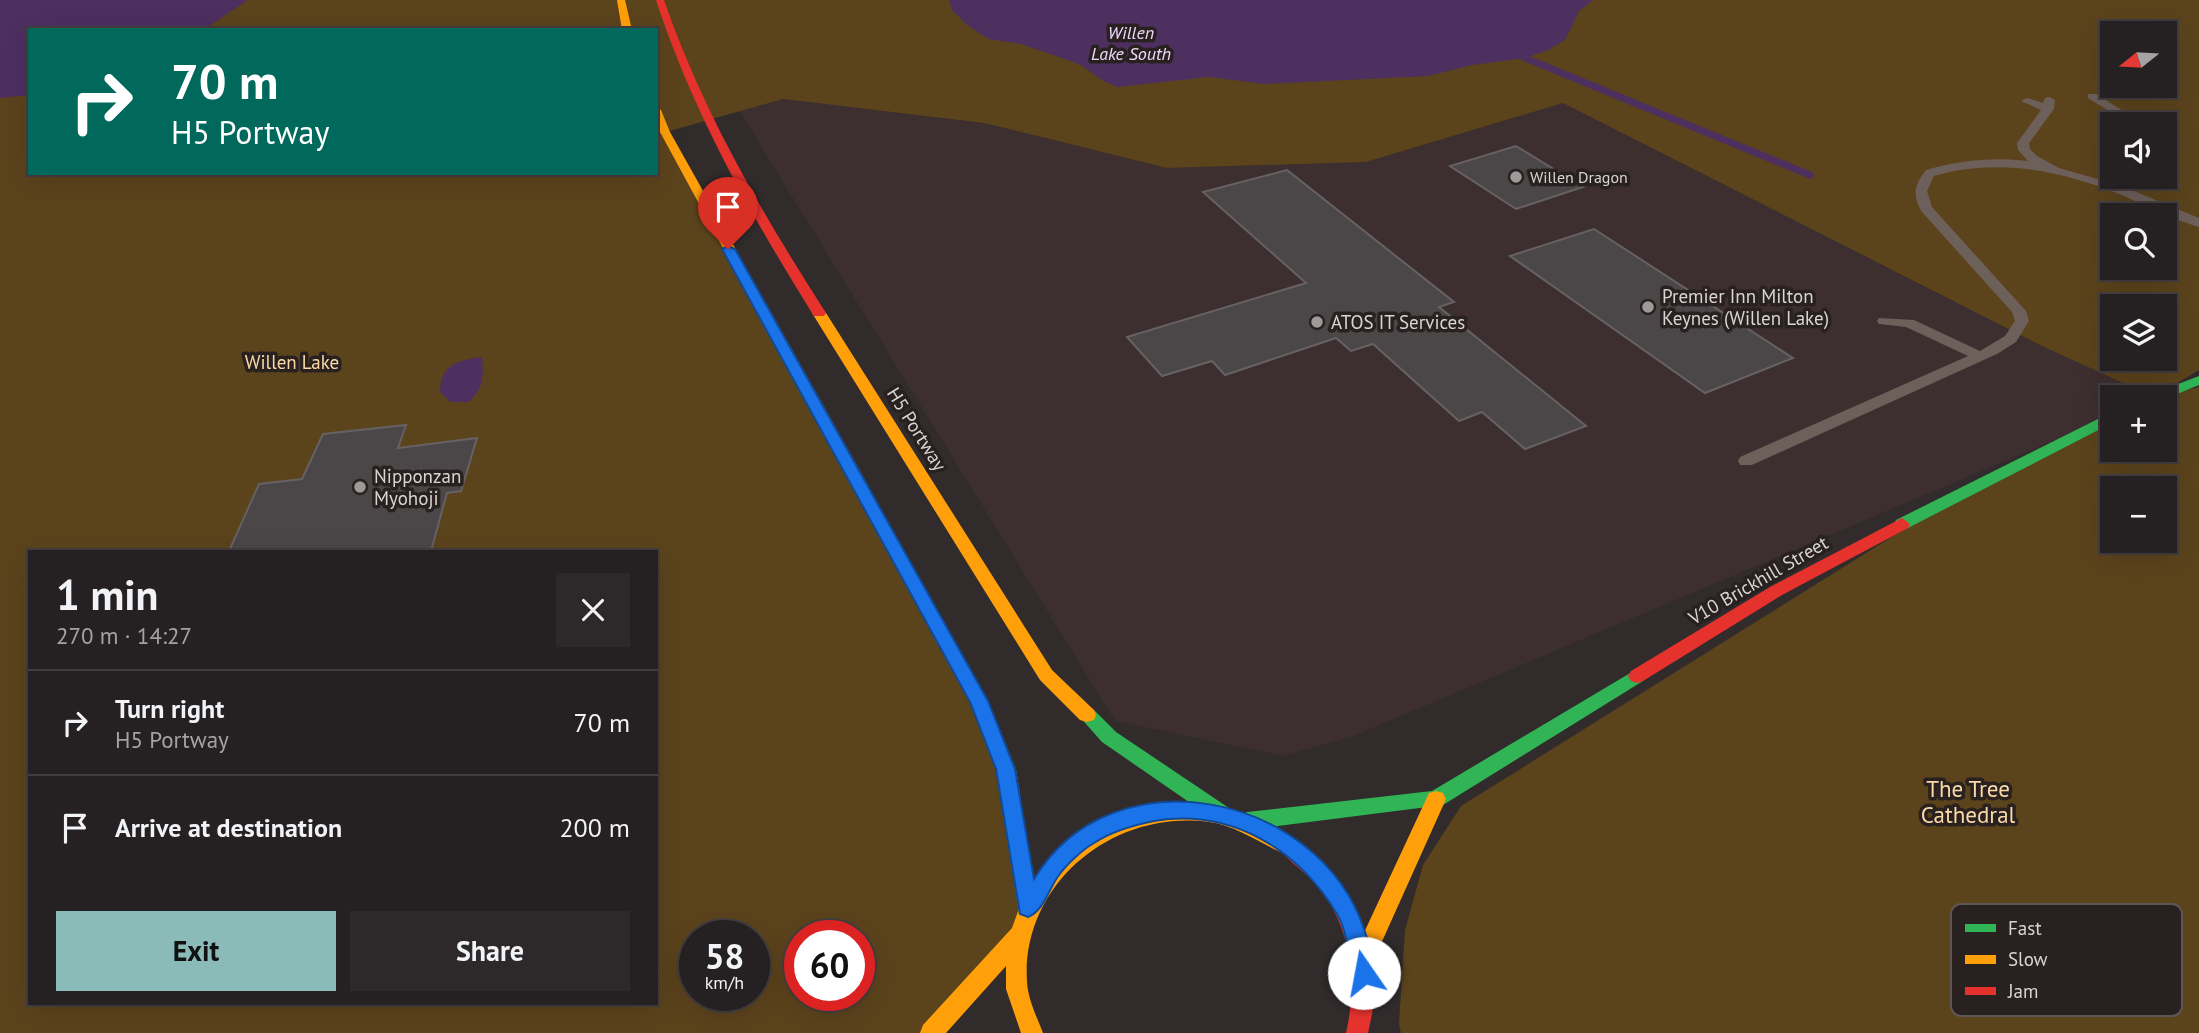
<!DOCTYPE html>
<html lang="en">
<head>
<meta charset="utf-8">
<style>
	body { margin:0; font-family:"PT Sans",sans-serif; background:#2d282a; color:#f1f3f6; height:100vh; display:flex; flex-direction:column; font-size:26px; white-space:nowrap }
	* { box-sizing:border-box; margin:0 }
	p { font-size:23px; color:#a3a3a5 }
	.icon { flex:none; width:38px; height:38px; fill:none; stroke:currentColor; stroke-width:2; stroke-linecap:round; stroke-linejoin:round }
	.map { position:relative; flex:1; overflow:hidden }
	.sheet { position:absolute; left:28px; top:550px; width:630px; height:455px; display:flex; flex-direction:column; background:#252021; border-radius:0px; box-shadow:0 7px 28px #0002,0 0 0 2px #423e3f }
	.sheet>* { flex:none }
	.hud { position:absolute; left:28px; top:28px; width:630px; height:147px; border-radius:0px; box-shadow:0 7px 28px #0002,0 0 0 2px #423e3f; background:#00695c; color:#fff; overflow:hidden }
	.needle { width:46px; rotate:252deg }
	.controls { position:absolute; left:2100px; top:21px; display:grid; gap:14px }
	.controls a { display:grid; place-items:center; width:77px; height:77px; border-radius:0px; background:#252021; box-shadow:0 7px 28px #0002,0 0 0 2px #423e3f; font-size:35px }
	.speed { position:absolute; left:679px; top:920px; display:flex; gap:14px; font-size:35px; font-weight:700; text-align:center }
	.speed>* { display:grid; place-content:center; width:91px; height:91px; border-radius:50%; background:#252021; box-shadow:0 7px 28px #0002,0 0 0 2px #423e3f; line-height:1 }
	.speed small { font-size:18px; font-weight:400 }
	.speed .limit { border:10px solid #d22; background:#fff; color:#111 }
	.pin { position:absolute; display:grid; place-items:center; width:60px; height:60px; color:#fff; margin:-72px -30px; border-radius:50% 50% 50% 0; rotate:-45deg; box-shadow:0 0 7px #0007 }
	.pin .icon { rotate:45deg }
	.me { position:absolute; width:77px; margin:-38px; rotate:348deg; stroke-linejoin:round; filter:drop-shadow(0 0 5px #0008) }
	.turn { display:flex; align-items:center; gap:24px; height:147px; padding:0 28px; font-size:32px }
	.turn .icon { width:91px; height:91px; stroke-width:2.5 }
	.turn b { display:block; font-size:49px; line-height:60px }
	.round { display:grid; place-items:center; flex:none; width:74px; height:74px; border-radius:0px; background:#2d282a }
	.summary { display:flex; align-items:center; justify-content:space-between; height:119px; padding:0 28px }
	h1 { font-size:42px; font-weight:700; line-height:52px }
	.action { display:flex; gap:14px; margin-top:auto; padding:14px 28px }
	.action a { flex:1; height:80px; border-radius:0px; background:#8bbbb9; color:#111; font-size:28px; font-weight:700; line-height:80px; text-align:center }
	.action a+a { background:#2d282a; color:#f1f3f6 }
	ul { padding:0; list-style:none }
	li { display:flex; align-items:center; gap:21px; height:105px; padding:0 28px; border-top:2px solid #423e3f }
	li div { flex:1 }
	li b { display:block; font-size:26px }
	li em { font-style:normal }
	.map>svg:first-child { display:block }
	.built { fill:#3d2e2f }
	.green { fill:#5b431c; fill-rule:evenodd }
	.water { fill:#4d2f60 }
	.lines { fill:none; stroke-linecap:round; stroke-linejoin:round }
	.stream { stroke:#4d2f60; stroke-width:7 }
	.building { fill:#4b4647; stroke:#666163; stroke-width:2 }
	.lane { fill:#6d5f5a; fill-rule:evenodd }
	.fast { fill:#30b455; fill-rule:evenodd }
	.slow { fill:#ff9f0a; fill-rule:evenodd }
	.jam { fill:#e5322d; fill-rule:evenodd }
	.route { fill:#1a73e8; stroke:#114b97; stroke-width:2 }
	.poi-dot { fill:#9f9999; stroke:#292020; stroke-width:2.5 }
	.labels { text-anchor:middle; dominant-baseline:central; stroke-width:7; stroke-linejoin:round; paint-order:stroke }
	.far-poi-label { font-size:16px; fill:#dad4d4; stroke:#292020; text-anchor:start }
	.far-water-label { font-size:18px; font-style:italic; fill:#edd9fb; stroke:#292020 }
	.poi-label { font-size:19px; fill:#dad4d4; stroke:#292020; text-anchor:start }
	.park-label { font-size:19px; fill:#fbd9a6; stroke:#292020 }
	.street-label { font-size:19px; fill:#dad4d4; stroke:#292020 }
	.near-park-label { font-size:23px; fill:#fbd9a6; stroke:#292020 }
	.key { fill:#292020; stroke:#5e5656; stroke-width:2 }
	.key-label { font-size:19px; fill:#dad4d4 }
</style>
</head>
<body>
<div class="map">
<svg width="2199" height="1033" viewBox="0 0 2199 1033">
	<rect width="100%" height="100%" fill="#312b2c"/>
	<polygon class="built" points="783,99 984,123 1168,168 1366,162 1563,103 2044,347 2154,397 2112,397 2112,416 1351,737 1284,756 1115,721 738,109"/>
	<g class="green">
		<path d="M0 0H2199V370L2154 397 2044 347 1563 103 1366 162 1167 168 984 123 783 99 666 132 979 701 1028 907 931 1033H0ZM30 30H656V173H30ZM2112 33H2165V86H2112ZM2112 124H2165V177H2112ZM2112 215H2165V268H2112ZM2112 306H2165V359H2112ZM30 551H656V1003H30ZM695 936H754V996H695ZM800 936H859V996H800Z"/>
		<path d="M2199 387V1033H1401L1399 1024 1405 930 1423 865 1461 806 1978 483 2112 417V450H2165V397H2158ZM2112 488H2165V541H2112Z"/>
	</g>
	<g class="water">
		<polygon points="0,0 248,0 203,30 30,30 30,95 0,98"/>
		<polygon points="949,0 1593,0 1579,11 1565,40 1548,50 1525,58 1472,65 1428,76 1265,84 1209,77 1117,87 1102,80 1079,64 1021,44 988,39 966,24 952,10"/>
		<path d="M482 357C484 377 483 388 469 402H450L440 392C440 365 458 360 482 357Z"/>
	</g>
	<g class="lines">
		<polyline class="stream" points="1525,58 1810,175"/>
	</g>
	<g class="building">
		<polygon points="1516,146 1583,187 1516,209 1450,166"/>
		<polygon points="1287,170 1454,302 1439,307 1586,426 1525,449 1482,412 1459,421 1373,344 1351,351 1336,338 1225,375 1212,361 1162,376 1127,337 1306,283 1203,192"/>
		<polygon points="1594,229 1793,358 1705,393 1510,256"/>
		<polygon points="406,425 398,448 477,438 461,491 447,493 431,551 229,551 259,484 302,479 323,434"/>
	</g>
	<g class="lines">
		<g class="lane">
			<polygon points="2088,94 2096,94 2144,124 2130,124 2088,98"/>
			<path d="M2049 97 2055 100 2054 109 2029 143 2030 149 2037 156 2059 168 2122 186 2199 218V227C2173 220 2148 206 2124 196 2064 171 1998 157 1934 176L1927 191 1932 207 2026 311 2029 321 2016 342 1997 354 1752 465H1740L1738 461 1740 457 1968 356 1906 327 1879 324 1877 321 1879 318 1914 320 1980 351 2005 336 2015 321 2012 312 1922 212C1912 196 1914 185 1926 170 1960 160 1993 157 2028 161L2018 150 2017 143 2041 110 2021 101 2027 98 2043 103 2045 98Z"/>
		</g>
		<g class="fast">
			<polygon points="2199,376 2199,385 2165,399 2150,397 2152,394"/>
			<polygon points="2112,412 2112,423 1908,528 1896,528 1894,524 1896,520"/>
			<polygon points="856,473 864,478 988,701 1016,769 1038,907 1035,914 1028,917 1021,914 1018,907 996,769 970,702 848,478"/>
			<polygon points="1637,669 1643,671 1646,676 1643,681 1443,805 1247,830 1240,827 1237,821 1240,815 1247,812 1432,791"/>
			<polygon points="1087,708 1094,710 1116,732 1229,808 1232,814 1229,820 1222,823 1215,820 1102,742 1078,715 1080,710"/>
		</g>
		<g class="slow">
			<polygon points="617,0 625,0 632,30 622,30"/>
			<polygon points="656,107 661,110 670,132 864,478 861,482 856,483 848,478 660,132 656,123"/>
			<polygon points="819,309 826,313 1052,670 1094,710 1096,715 1094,720 1087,722 1080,720 1040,680 812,313"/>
			<polygon points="1436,791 1443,793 1446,799 1371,966 1363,969 1355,966 1352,959 1355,952 1429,793"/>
			<path d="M1172 803C1185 803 1198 803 1211 805 1231 808 1289 827 1298 846L1295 852 1288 855C1261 845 1239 826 1209 822 1114 809 1021 883 1027 982 1028 1000 1037 1017 1043 1033H1021L1006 989V966L946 1033H920L923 1025 1012 928 1021 903 1040 872 1065 846 1096 826 1130 812Z"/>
		</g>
		<g class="jam">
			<path d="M656 0H664C703 113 762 213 826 313L824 316H814L812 313C750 213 693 113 656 0Z"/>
			<polygon points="1902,518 1910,524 1908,528 1782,595 1643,681 1637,683 1631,681 1628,676 1631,671 1770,587"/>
			<path d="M1288 837C1338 856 1369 930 1374 979 1376 998 1372 1015 1368 1033H1346C1358 982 1351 925 1316 884 1306 873 1283 857 1278 846L1281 840Z"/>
		</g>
	</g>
	<path class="route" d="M728 246 735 249 988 701 1015 769 1034 879C1112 750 1319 793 1364 929 1369 945 1379 964 1372 980L1364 983 1356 980C1347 960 1349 934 1337 914 1298 849 1231 808 1154 821 1134 825 1112 831 1094 843 1082 850 1067 864 1059 875 1049 888 1044 911 1028 917L1020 914 996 769 970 702 722 249Z"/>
	<g class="poi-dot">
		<circle cx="1516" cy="177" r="7"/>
		<circle cx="1648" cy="307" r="7"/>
		<circle cx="1317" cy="322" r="7"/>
		<circle cx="360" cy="487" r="7"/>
	</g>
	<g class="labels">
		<g class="far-poi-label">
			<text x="1530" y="177">Willen Dragon</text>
		</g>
		<g class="far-water-label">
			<text x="1131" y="32">Willen<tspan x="1131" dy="21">Lake South</tspan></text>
		</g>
		<g class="poi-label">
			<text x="1662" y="296">Premier Inn Milton<tspan x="1662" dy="22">Keynes (Willen Lake)</tspan></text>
			<text x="1331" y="322">ATOS IT Services</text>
			<text x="374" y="476">Nipponzan<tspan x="374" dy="22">Myohoji</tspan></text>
		</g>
		<g class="park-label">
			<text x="292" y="362">Willen Lake</text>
		</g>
		<g class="street-label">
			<text transform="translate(917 429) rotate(58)">H5 Portway</text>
			<text transform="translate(1758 580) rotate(-30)">V10 Brickhill Street</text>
		</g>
		<g class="near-park-label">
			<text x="1968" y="788">The Tree<tspan x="1968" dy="26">Cathedral</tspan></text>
		</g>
	</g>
	<rect x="1951" y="904" width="231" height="112" rx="10" class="key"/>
	<rect x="1965" y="924" width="31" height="8" fill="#30b455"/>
	<rect x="1965" y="955" width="31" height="9" fill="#ff9f0a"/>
	<rect x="1965" y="987" width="31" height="8" fill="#e5322d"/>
	<g class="key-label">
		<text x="2008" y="935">Fast</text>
		<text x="2008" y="966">Slow</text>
		<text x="2008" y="998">Jam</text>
	</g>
</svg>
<div class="controls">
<a><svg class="needle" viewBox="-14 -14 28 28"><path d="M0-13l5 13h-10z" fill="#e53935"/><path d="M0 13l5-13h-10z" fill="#a3a3a5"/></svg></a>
<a><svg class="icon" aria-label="sound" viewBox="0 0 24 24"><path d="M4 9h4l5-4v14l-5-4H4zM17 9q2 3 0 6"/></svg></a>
<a><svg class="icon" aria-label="search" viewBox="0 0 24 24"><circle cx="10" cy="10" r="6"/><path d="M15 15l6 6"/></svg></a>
<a><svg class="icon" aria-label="layers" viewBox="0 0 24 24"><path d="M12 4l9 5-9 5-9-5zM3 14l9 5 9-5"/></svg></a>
<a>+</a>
<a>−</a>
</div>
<div class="speed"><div>58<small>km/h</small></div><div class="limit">60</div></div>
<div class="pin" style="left:728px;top:249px;background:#d93025"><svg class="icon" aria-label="arrive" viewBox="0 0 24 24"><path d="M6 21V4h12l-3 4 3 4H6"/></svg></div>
<svg class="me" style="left:1364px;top:973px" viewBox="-20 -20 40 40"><circle r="19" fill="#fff"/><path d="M0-13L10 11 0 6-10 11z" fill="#1a73e8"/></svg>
<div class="hud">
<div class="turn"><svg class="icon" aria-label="right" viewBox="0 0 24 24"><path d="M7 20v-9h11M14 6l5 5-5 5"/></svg><div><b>70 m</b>H5 Portway</div></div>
</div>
<section class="sheet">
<div class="summary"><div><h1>1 min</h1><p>270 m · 14:27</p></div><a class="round"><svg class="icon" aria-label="close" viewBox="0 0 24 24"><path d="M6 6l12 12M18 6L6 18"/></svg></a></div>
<ul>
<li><svg class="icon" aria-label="right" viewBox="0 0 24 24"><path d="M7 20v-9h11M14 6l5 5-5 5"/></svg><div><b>Turn right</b><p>H5 Portway</p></div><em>70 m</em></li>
<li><svg class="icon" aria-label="arrive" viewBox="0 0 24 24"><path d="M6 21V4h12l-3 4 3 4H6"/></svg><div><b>Arrive at destination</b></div><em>200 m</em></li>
</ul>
<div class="action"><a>Exit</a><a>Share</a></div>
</section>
</div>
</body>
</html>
